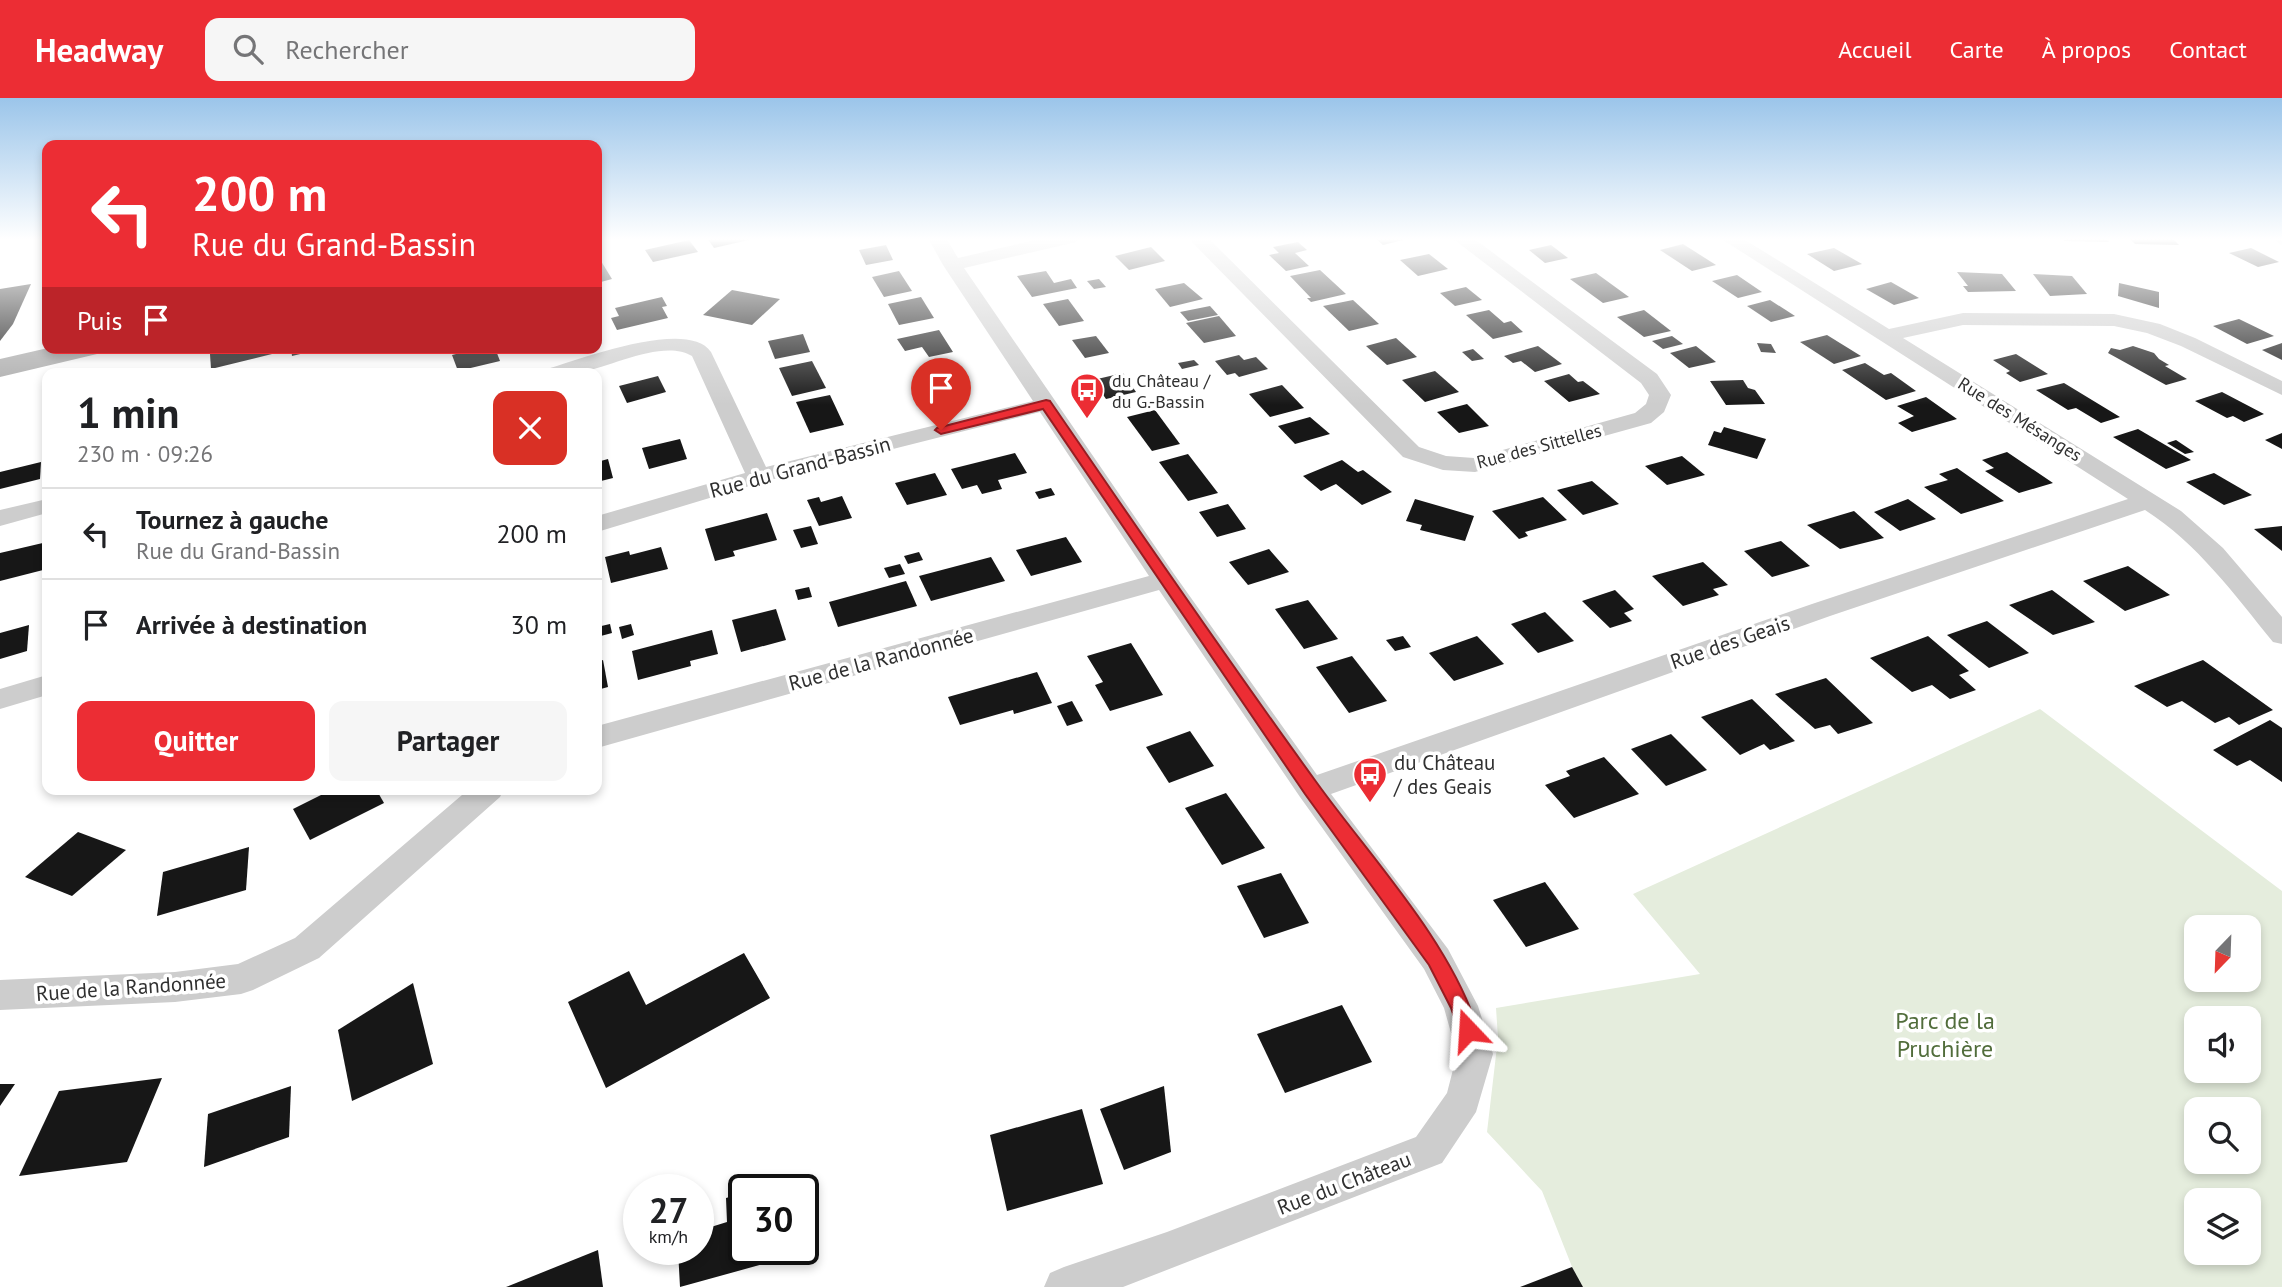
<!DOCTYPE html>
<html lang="fr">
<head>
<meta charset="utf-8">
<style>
	body { margin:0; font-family:"PT Sans",sans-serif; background:#f6f6f6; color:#202124; height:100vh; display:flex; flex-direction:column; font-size:26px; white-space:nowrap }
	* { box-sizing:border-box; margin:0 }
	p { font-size:23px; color:#757577 }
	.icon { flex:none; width:38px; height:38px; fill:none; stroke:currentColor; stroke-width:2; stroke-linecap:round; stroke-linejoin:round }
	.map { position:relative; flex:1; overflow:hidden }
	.details { position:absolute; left:42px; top:270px; width:560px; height:427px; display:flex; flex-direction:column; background:#fff; border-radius:14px; box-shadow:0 4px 10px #0003 }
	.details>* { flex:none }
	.banner { position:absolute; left:42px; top:42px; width:560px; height:214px; border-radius:14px; box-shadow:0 4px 10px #0003; background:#ec2d34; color:#fff; overflow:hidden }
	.needle { width:46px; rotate:203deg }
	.controls { position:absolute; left:2184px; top:817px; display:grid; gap:14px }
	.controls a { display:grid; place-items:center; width:77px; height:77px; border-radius:14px; background:#fff; box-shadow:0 4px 10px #0003; font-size:35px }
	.speed { position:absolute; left:623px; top:1076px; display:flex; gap:14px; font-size:35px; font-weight:700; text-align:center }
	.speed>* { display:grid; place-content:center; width:91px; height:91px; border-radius:50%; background:#fff; box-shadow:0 4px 10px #0003; line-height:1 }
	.speed small { font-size:18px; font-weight:400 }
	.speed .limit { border:4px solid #111; border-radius:10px; background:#fff; color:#111 }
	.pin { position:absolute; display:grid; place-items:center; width:60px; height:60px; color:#fff; margin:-72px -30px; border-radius:50% 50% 50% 0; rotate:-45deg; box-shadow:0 0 7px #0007 }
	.pin .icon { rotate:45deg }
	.me { position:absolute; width:77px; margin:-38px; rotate:340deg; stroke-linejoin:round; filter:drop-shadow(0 0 5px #0008) }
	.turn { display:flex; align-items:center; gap:24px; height:147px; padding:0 35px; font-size:32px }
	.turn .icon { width:91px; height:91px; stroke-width:2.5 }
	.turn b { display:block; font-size:49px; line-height:60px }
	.then { display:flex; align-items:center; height:66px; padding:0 35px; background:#0003; gap:14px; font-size:26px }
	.round { display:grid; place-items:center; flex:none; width:74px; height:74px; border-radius:14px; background:#f6f6f6 }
	.overview { display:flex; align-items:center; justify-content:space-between; height:119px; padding:0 35px }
	h1 { font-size:42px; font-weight:600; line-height:52px }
	.cta { display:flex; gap:14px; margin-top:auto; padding:14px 35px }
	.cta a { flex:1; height:80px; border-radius:14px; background:#ec2d34; color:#fff; font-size:28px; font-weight:600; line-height:80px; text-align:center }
	.cta a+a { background:#f6f6f6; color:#202124 }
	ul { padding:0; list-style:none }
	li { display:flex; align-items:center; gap:21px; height:91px; padding:0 35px; border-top:2px solid #e0e0e0 }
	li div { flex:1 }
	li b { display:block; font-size:26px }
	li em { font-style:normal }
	header { display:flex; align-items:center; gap:42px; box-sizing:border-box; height:98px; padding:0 35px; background:#ec2d34; color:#fff }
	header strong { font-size:33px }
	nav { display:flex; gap:38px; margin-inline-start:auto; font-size:24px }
	.search { width:490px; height:63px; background:#f6f6f6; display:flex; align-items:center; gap:18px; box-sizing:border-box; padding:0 24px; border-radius:14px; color:#757577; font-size:26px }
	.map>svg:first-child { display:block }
	.green { fill:#e5eddd; fill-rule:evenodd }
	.building { fill:#171717 }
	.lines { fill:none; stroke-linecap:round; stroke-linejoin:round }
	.lane { fill:#cdcdcd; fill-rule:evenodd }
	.street { fill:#cdcdcd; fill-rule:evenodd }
	.primary { fill:#a8a8a8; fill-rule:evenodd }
	.route { fill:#ec2d34; stroke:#991d22; stroke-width:2 }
	.labels { text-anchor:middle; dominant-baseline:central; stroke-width:7; stroke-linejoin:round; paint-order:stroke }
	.far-poi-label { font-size:18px; fill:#303030; stroke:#fff; text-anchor:start }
	.far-street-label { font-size:18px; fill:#303030; stroke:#fff }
	.street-label { font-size:21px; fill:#303030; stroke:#fff }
	.poi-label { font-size:21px; fill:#303030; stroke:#fff; text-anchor:start }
	.near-park-label { font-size:24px; fill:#516d3b; stroke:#fff }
</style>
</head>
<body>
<header>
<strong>Headway</strong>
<div class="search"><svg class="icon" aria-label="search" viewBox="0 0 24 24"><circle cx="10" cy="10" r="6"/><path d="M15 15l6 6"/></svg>Rechercher</div>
<nav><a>Accueil</a><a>Carte</a><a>À propos</a><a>Contact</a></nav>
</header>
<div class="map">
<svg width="2282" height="1189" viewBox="0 0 2282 1189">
	<rect width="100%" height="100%" fill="#fff"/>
	<path class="green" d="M2040 611 2282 793V1189H1580L1542 1093 1487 1034 1498 940 1496 910 1700 876 1633 796ZM2196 830H2249V882H2196ZM2196 920H2249V973H2196ZM2196 1012H2249V1064H2196ZM2196 1102H2249V1155H2196Z"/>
	<g class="building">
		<polygon points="707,140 753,140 753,141 714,150"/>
		<polygon points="1375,140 1407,140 1407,141 1383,147"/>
		<polygon points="2064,140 2106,140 2109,144 2064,143"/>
		<polygon points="2129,140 2172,140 2179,147 2135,146"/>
		<polygon points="689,142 698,154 653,164 645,152"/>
		<polygon points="1298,144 1307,152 1295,155 1309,168 1286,173 1269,157 1279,155 1273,149"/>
		<polygon points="1683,146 1716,167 1692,173 1660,152"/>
		<polygon points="886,147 893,162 866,167 859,152"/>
		<polygon points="1551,147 1568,160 1545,165 1529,152"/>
		<polygon points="1151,149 1165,163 1129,172 1115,158"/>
		<polygon points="1834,150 1862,166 1834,173 1807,156"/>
		<polygon points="2251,150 2279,164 2258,169 2229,155"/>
		<polygon points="1429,156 1448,171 1418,178 1400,162"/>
		<polygon points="601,163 612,181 597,185 597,165"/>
		<polygon points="1320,172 1346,196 1311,204 1307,200 1311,200 1290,178"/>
		<polygon points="899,173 912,193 884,199 872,179"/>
		<polygon points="1046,173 1054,185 1071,181 1077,190 1032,199 1017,178"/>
		<polygon points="1957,174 2002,176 2016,193 1968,194 1963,188 1968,188"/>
		<polygon points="1596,175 1629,199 1603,205 1570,181"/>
		<polygon points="2033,176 2072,178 2087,196 2050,198"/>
		<polygon points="1737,177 1762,194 1738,200 1712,183"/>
		<polygon points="1099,181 1106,189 1094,191 1087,183"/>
		<polygon points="1891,184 1919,200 1894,207 1866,191"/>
		<polygon points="1184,185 1203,201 1170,209 1155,191"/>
		<polygon points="2119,185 2159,194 2159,210 2118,198"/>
		<polygon points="31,186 13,226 0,243 0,191"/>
		<polygon points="1466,189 1482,202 1455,208 1440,195"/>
		<polygon points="732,192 780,201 752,227 703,217"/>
		<polygon points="662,199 667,208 662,209 668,220 617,232 611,220 619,218 615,210"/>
		<polygon points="921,199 934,220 899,227 888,206"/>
		<polygon points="1068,201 1084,223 1059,228 1043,206"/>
		<polygon points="1353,202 1379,226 1349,233 1323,208"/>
		<polygon points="1770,202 1795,218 1771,224 1747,208"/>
		<polygon points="1210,208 1218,217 1188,223 1180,214"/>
		<polygon points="1489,212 1504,225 1511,223 1523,234 1493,241 1466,217"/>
		<polygon points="1644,212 1671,233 1644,239 1617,219"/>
		<polygon points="1219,218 1236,238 1204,245 1186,225"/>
		<polygon points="2239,221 2274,238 2247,246 2213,228"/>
		<polygon points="939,232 953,254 929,259 922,249 905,253 897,241"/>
		<polygon points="803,236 810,254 775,261 768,243"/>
		<polygon points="1827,237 1861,258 1834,266 1800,244"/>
		<polygon points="1096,238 1109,255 1085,260 1072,242"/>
		<polygon points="1672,238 1683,246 1663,251 1652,243"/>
		<polygon points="1396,240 1417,259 1387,267 1366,248"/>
		<polygon points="1757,245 1771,246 1776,255 1761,254"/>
		<polygon points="2282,245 2282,262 2262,252"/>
		<polygon points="1538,248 1562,266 1535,274 1521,263 1513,265 1504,258"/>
		<polygon points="1696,248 1716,264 1689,270 1670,255"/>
		<polygon points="2133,248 2154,255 2159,261 2169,267 2165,268 2187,281 2166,287 2108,255 2111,250 2120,252"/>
		<polygon points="233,250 279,250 280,254 211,271 210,256"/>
		<polygon points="291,250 321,250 321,251 292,258"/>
		<polygon points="480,250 495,250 500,263 458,273 452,257"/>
		<polygon points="1473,251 1484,261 1472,263 1462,254"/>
		<polygon points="2016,256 2048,276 2020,284 2006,275 2010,273 1993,262"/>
		<polygon points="1239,257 1244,262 1256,259 1268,271 1239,279 1235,275 1227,277 1215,263"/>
		<polygon points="1194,262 1199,267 1182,271 1178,265"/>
		<polygon points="812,263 826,290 792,298 779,270"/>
		<polygon points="1865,265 1884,277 1891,275 1916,293 1886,302 1842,272"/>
		<polygon points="1435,273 1459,294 1425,304 1402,282"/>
		<polygon points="1123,275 1136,294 1106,301 1093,282"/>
		<polygon points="1569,276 1578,284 1583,283 1600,296 1569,304 1544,283"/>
		<polygon points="658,278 666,294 627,305 619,288"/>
		<polygon points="957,282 967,298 926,308 916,292"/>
		<polygon points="1743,282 1748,290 1755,292 1765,306 1726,307 1710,283"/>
		<polygon points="2064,285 2120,319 2101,325 2076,310 2068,312 2036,292"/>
		<polygon points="1282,287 1304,310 1270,319 1249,296"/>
		<polygon points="2222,294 2264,316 2244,324 2233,318 2227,320 2195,303"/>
		<polygon points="830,297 844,327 810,335 796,304"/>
		<polygon points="1926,299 1957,321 1912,334 1898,325 1914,318 1897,308"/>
		<polygon points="1467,306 1489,328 1459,335 1437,314"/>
		<polygon points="1155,312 1180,346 1152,353 1127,319"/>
		<polygon points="1310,319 1330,336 1295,346 1278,328"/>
		<polygon points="1724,329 1766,341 1757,361 1708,347 1714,333 1721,335"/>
		<polygon points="2138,331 2191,362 2166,371 2113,339"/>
		<polygon points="2282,335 2282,351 2265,342"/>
		<polygon points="680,341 687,361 649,371 642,350"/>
		<polygon points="2176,342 2194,354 2185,356 2167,345"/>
		<polygon points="2007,354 2053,385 2019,395 1985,373 1994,370 1982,362"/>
		<polygon points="1015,355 1027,375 998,382 1002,391 982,396 977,387 962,391 951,371"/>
		<polygon points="1188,356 1218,395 1188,403 1159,364"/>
		<polygon points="1682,358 1705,377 1667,387 1645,368"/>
		<polygon points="608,361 613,380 597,384 597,364"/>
		<polygon points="1342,362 1358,374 1363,372 1392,394 1362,407 1336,386 1321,393 1303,378"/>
		<polygon points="41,364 40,381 0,391 0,374"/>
		<polygon points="1957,370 2004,403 1961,416 1924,389 1948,382 1939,376"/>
		<polygon points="935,375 947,397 907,407 895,385"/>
		<polygon points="2214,375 2252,397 2224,407 2186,384"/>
		<polygon points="1592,383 1619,406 1583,417 1557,392"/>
		<polygon points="1051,390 1055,397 1039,401 1035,394"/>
		<polygon points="842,398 852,420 819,428 807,402 819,399 821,404"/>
		<polygon points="1543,399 1567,422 1525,434 1528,438 1519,441 1492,413"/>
		<polygon points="1415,401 1474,418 1465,443 1420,432 1422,427 1406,423"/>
		<polygon points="1908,401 1936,421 1900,433 1874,414"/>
		<polygon points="1228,406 1246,431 1217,439 1199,414"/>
		<polygon points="1854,413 1884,440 1840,451 1807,427"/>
		<polygon points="767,415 777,442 733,453 735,458 715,463 705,431"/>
		<polygon points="811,428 818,446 801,450 793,432"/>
		<polygon points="2282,428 2282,453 2254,431"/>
		<polygon points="1066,439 1082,464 1031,478 1016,452"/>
		<polygon points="1781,443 1810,468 1772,479 1744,453"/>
		<polygon points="47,444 47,471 0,483 0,455"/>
		<polygon points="661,449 668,471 611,485 605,459 629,453 630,457"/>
		<polygon points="1269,451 1289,474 1248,487 1229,464"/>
		<polygon points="919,454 923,462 908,466 904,458"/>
		<polygon points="991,459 1005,483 931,503 919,478"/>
		<polygon points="1703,464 1728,487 1713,491 1719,497 1683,508 1652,478"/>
		<polygon points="900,466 905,476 889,480 884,470"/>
		<polygon points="2128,468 2170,497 2125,513 2083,483"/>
		<polygon points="906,483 917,508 838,529 829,504"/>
		<polygon points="809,489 812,499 798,502 795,492"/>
		<polygon points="1615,492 1634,511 1624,515 1632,523 1610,530 1582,503"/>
		<polygon points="2052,492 2095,524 2053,537 2009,507"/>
		<polygon points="1308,502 1338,541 1304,551 1275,511"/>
		<polygon points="776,511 786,542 741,554 732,522"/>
		<polygon points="1545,514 1574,543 1538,555 1511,526"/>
		<polygon points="1987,523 2029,555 1989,570 1947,537"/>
		<polygon points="610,526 612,535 597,539 597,529"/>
		<polygon points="631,526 634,537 622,541 619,529"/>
		<polygon points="29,527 27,553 0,561 0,535"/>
		<polygon points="712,532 718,556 690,563 691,568 638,582 632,553"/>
		<polygon points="1403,538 1411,549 1395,553 1386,542"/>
		<polygon points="1477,538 1504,566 1454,583 1429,555"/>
		<polygon points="1928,538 1969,573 1959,577 1976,592 1950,601 1932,587 1912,594 1870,560"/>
		<polygon points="1131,545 1163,597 1110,613 1095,587 1103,584 1087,558"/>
		<polygon points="1352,558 1387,603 1349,615 1316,569"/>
		<polygon points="603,562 608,589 597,592 597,564"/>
		<polygon points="2203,562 2273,612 2239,627 2229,619 2215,625 2182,603 2167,609 2134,588"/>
		<polygon points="1037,574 1052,605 1014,616 1013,612 960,627 948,599"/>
		<polygon points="1826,580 1873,625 1838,636 1830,627 1815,631 1775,596"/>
		<polygon points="1752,601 1795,643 1770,652 1764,646 1740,657 1701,619"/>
		<polygon points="1072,603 1083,623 1067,628 1057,608"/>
		<polygon points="2270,622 2282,630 2282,684 2250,662 2237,668 2213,652"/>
		<polygon points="1190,633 1214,668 1169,685 1146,649"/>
		<polygon points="1671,636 1707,672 1666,688 1631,651"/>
		<polygon points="1604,659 1639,696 1574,720 1545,687 1570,678 1566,673"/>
		<polygon points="333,691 376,691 384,705 310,742 293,711"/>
		<polygon points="1226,695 1265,750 1222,767 1185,710"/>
		<polygon points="78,734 126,752 72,798 25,779"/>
		<polygon points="249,749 246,792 157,818 163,774"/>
		<polygon points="1281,775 1309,825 1264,840 1237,788"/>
		<polygon points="1545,784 1579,831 1526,849 1493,802"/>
		<polygon points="744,855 770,900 606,990 568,904 629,873 646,907"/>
		<polygon points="413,885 433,966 352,1003 338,932"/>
		<polygon points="1342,907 1372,964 1285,995 1257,936"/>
		<polygon points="162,980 127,1064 19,1078 59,993"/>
		<polygon points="0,986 15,986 0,1008"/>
		<polygon points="291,988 289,1039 204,1069 208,1016"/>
		<polygon points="1164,988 1171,1054 1124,1072 1100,1011"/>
		<polygon points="1082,1011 1103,1086 1007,1113 990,1037"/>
		<polygon points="805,1078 814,1152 680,1189 678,1152 698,1152 698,1133 727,1124 726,1100 744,1095 744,1152 803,1152 803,1092 757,1091"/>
		<polygon points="598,1152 603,1189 506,1189"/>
		<polygon points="1572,1169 1583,1189 1520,1189"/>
	</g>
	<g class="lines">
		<polygon class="lane" points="38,140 47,140 47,153 44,152"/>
		<g class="street">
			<path d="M928 140H946L958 160 1044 140H1079L1076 144 964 170 1174 476 1317 677 1812 506 2128 401 1720 140H1742L1889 231 1963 215 2114 216 2160 226 2195 240 2282 283V297L2181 248 2147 235 2114 228 1963 227 1903 240 2181 413 2223 450 2282 519V546L2273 544C2234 496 2197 445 2145 412L1830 518 1331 696 1448 851 1478 908 1493 956 1476 1014 1442 1065 1123 1189H1044L1050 1175 1064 1169 1167 1134 1416 1039 1447 995 1457 956 1444 910 1424 871 1300 699 1159 492 597 650V628L1149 478 1040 314 766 383 597 434V418L745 375 692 258C664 241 613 268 582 274 570 276 556 275 544 275L547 271C581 261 688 220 711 254L766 369 1033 303 943 167Z"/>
			<polygon points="1188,140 1208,140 1419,349 1446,358 1474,360 1635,315 1646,306 1649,297 1641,285 1452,140 1473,140 1657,276 1671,297 1664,314 1651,325 1475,374 1443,372 1403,359"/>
			<polygon points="2271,140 2282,140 2282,147"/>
			<polygon points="47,401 47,415 0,428 0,412"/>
			<polygon points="47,577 47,597 0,611 0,591"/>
			<polygon points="469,691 504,691 500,699 319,860 253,892 241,896 175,904 0,912 0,882 175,874 238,866 295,840"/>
		</g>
		<polygon class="primary" points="48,250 101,250 97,256 0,279 0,261"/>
	</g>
	<linearGradient id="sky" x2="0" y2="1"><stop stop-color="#9bc5ea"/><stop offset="0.46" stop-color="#fff"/><stop offset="1" stop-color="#fff" stop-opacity="0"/></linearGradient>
	<rect width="2282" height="307" fill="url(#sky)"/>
	<path class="route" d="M1046 302 1050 303C1138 431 1226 560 1317 685 1371 760 1451 844 1478 932L1475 939 1468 941 1461 939 1451 910 1429 867 1305 696 1043 311 941 336 935 332 937 330Z"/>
	<defs>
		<g id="bus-pin" transform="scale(1.75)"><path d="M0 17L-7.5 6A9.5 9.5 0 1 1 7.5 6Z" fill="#ec2d34" stroke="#fff"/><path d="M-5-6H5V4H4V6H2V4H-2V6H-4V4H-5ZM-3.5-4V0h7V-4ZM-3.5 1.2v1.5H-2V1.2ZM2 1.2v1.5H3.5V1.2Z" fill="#fff"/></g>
	</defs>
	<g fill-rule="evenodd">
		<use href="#bus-pin" x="1087" y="292"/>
		<use href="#bus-pin" x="1370" y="676"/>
	</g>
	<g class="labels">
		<g class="far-poi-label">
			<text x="1112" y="282">du Château /<tspan x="1112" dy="21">du G.-Bassin</tspan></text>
		</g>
		<g class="far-street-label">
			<text transform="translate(2020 321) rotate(32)">Rue des Mésanges</text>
			<text transform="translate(1539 348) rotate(-15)">Rue des Sittelles</text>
		</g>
		<g class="street-label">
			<text transform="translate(800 369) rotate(-15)">Rue du Grand-Bassin</text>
			<text transform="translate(1730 544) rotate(-19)">Rue des Geais</text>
			<text transform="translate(881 561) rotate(-15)">Rue de la Randonnée</text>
			<text transform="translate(131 889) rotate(-4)">Rue de la Randonnée</text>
			<text transform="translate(1344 1085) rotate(-21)">Rue du Château</text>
		</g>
		<g class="poi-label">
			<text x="1394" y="664">du Château<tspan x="1394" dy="24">/ des Geais</tspan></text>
		</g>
		<g class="near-park-label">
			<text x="1945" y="922">Parc de la<tspan x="1945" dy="28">Pruchière</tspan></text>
		</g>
	</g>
</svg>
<div class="controls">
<a><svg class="needle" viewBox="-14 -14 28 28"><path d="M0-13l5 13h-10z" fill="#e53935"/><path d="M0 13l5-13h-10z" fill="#757577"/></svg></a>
<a><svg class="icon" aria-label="sound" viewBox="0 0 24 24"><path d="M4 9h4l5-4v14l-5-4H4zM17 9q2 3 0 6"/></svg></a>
<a><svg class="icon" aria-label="search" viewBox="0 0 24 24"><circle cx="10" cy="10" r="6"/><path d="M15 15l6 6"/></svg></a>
<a><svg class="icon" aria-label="layers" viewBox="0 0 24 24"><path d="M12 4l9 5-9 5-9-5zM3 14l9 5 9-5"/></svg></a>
</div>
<div class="speed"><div>27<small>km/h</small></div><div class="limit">30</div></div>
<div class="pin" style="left:941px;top:332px;background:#d93025"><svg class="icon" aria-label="arrive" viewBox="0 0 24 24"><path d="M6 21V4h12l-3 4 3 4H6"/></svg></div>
<svg class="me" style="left:1468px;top:932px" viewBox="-20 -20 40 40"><path d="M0-17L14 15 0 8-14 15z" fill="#ec2d34" stroke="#fff" stroke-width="4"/></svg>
<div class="banner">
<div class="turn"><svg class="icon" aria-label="left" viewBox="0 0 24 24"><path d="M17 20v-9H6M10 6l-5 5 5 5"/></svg><div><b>200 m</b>Rue du Grand-Bassin</div></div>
<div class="then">Puis<svg class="icon" aria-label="arrive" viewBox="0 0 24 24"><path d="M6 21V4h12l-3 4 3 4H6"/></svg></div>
</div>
<section class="details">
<div class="overview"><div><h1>1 min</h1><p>230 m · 09:26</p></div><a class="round" style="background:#d93025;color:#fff"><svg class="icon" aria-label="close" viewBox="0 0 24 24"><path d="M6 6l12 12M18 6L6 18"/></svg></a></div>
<ul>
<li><svg class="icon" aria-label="left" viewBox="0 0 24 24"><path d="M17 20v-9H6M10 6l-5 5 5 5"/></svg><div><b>Tournez à gauche</b><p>Rue du Grand-Bassin</p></div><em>200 m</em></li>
<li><svg class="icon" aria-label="arrive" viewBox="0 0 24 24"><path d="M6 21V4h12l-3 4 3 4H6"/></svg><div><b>Arrivée à destination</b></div><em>30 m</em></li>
</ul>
<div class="cta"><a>Quitter</a><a>Partager</a></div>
</section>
</div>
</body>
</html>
